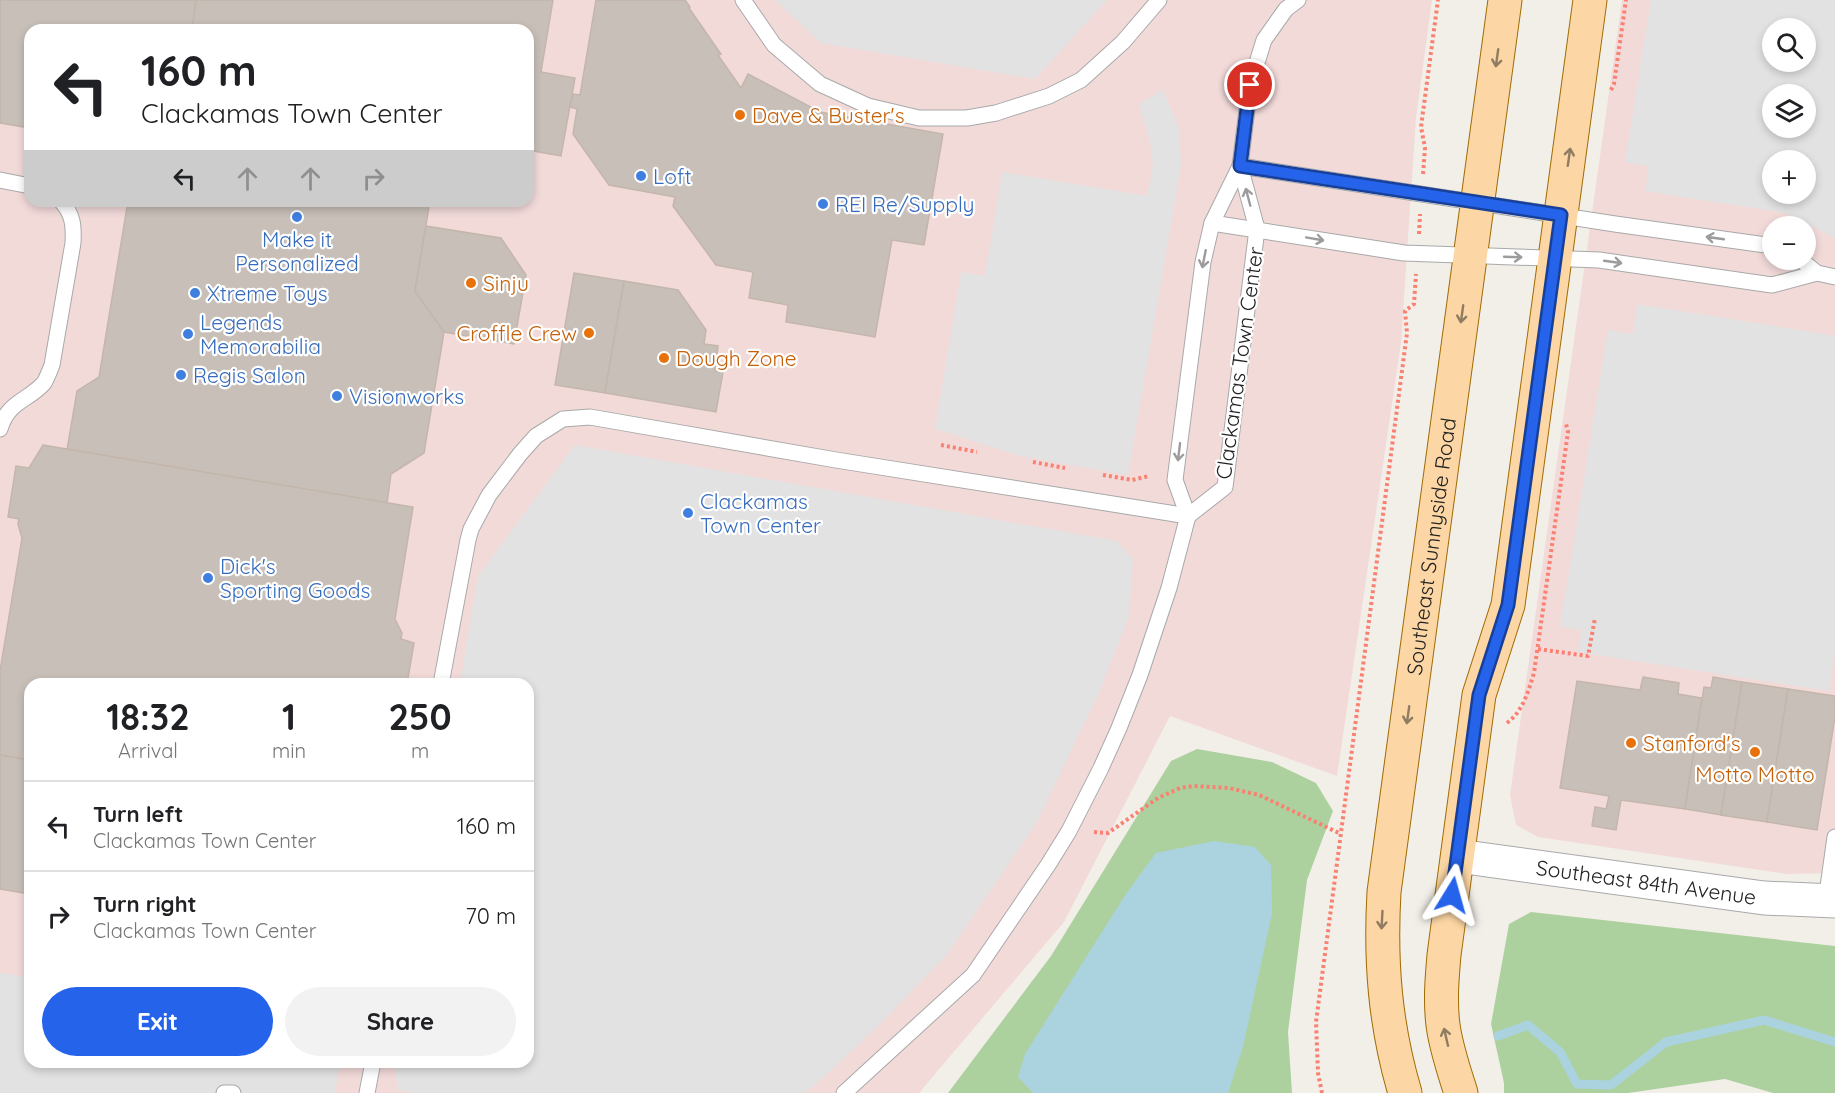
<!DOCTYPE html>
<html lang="en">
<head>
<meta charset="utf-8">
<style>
	body { margin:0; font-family:Quicksand,sans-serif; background:#f2f2f2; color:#202124; height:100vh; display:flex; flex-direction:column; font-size:22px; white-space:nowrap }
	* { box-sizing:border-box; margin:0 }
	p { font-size:20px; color:#757577 }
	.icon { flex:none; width:33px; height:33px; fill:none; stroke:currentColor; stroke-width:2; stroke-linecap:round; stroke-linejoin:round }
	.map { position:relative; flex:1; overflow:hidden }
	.drawer { position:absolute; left:24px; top:678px; width:510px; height:390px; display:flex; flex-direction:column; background:#fff; border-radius:18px; box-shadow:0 3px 9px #0003 }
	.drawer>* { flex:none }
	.hud { position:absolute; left:24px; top:24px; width:510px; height:183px; border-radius:18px; box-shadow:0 3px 9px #0003; background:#fff; color:#202124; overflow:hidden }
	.buttons { position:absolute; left:1762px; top:18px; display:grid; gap:12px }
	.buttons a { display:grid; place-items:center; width:54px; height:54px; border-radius:50%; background:#fff; box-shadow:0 3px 9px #0003; font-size:30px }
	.pin { position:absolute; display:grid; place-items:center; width:51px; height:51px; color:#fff; margin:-26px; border:3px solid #fff; border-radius:50%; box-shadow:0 2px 6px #0007 }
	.me { position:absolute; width:66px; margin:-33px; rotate:8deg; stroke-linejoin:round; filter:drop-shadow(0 0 4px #0008) }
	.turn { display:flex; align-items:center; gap:21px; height:126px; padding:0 18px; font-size:27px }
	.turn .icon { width:78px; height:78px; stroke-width:2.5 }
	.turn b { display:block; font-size:42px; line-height:51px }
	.lanes { display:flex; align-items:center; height:57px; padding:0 18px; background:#0003; justify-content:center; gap:30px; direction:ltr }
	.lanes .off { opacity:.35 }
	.eta { display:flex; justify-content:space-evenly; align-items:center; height:102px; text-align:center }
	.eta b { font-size:36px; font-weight:700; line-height:42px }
	.button { display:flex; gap:12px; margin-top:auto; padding:12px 18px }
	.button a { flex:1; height:69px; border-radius:36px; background:#2563eb; color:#fff; font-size:24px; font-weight:700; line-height:69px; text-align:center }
	.button a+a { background:#f2f2f2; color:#202124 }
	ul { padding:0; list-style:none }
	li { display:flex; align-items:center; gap:18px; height:90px; padding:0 18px; border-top:2px solid #e0e0e0 }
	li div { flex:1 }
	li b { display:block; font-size:22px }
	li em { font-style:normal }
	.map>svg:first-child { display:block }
	.commercial { fill:#f2dad9; fill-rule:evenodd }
	.forest { fill:#add19e }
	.parking { fill:#e2e2e2; fill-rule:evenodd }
	.water { fill:#aad3df }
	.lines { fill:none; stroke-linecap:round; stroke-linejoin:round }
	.stream { stroke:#aad3df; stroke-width:9 }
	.building { fill:#c7bfb8; stroke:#c4b6ab; stroke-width:1.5 }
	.service-casing { stroke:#a9a9a9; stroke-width:17 }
	.tertiary-casing { stroke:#a9a9a9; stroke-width:35 }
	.primary-casing { stroke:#a06b00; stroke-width:35 }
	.path { stroke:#fa8072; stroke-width:4; stroke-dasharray:3 3; stroke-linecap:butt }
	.service { stroke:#fff; stroke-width:15 }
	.tertiary { stroke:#fff; stroke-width:33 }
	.primary { stroke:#fcd6a4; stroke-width:33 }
	.oneway { stroke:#8f7c63 }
	.oneway2 { stroke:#9c9c9c }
	.route-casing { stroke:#184099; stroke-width:15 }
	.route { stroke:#2563eb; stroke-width:10 }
	.food-dot { fill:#e8710a; stroke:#fff; stroke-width:2 }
	.shop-dot { fill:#3f7fe0; stroke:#fff; stroke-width:2 }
	.labels { text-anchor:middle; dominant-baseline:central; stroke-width:4.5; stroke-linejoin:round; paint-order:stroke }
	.food-label { font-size:21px; fill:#c56008; stroke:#fff; text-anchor:start }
	.shop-label { font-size:21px; fill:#366cbe; stroke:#fff; text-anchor:start }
	.street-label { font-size:21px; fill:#222; stroke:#fff }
</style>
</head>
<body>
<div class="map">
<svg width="1835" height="1093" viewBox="0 0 1835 1093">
	<rect width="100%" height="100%" fill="#f2efe9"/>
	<g class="commercial">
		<path d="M0 0H1432L1416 118 1401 343 1337 776 1170 716 1064 922 919 1093H0ZM30 30H528V201H30ZM30 684H528V1062H30Z"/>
		<path d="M1622 0H1835V873L1786 874 1538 837 1516 825 1510 795ZM1773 28H1806V62H1773ZM1773 94H1806V128H1773ZM1773 160H1806V194H1773ZM1773 226H1806V260H1773Z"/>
	</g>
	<g class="forest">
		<polygon points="1197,749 1272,762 1316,783 1333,811 1307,880 1288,1032 1292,1093 948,1093 1051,956 1171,761"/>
		<polygon points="1531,912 1835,946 1835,1093 1773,1093 1725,1079 1628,1093 1504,1093 1504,1083 1491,1024 1509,924"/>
	</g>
	<g class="parking">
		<polygon points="775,0 1107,0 1035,79 821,43"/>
		<path d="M1651 0H1835V238L1785 213 1645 191 1649 166 1625 162ZM1806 28V62H1773V28ZM1806 94V128H1773V94ZM1806 160V194H1773V160Z"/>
		<polygon points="1163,90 1179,128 1181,165 1128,475 1020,456 935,429 961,272 985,276 1002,172 1147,196 1153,166 1150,142 1139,104"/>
		<polygon points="1637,304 1835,336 1835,652 1829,691 1578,652 1582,630 1560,627 1608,330 1633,334"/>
		<polygon points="575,445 1117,541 1133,559 1129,616 1100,690 1037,822 946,956 872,1032 815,1085 803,1093 413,1093 398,1090 394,1062 528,1062 528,684 460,684 478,576"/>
		<polygon points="0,973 30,977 30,1062 340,1062 335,1093 0,1093"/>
	</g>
	<polygon class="water" points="1214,841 1255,847 1271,865 1272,913 1243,1047 1228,1093 1033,1093 1018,1077 1025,1054 1126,894 1156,853"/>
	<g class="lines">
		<polyline class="stream" points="1498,1036 1528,1025 1560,1052 1577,1084 1611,1085 1666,1042 1764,1020 1835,1042"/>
	</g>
	<g class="building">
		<polygon points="0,0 196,0 192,30 30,30 30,128 0,123"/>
		<polygon points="196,0 553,0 541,72 575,78 561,156 528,150 528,30 192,30"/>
		<polygon points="596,0 685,0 690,7 689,8 721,54 718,55 741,88 748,74 820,112 943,134 924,245 892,240 875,337 786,322 788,305 749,298 753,272 716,265 673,206 675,197 609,185 573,134 577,109 570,107 573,94 580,95"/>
		<polygon points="128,201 430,201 415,291 444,332 424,453 391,474 387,503 67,450 77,391 99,377"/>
		<polygon points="426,226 501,238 526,275 514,344 444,332 415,291"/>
		<polygon points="574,273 624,281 605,393 555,385"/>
		<polygon points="624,281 678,290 706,330 704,344 718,346 715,371 723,372 716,412 605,393"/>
		<polygon points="43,445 413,507 395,619 402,633 401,639 414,643 407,684 30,684 30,760 0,755 0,671 22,538 18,524 19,519 8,517 16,466 29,468"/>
		<polygon points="1643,677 1679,683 1678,694 1702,698 1685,809 1621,800 1616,830 1592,826 1595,807 1606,809 1609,796 1560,788 1577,681 1640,690"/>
		<polygon points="1713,677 1742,682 1721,815 1685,809 1704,687 1711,688"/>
		<polygon points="1742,682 1788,689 1767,822 1721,815"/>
		<polygon points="1788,689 1835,696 1835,717 1817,830 1767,822"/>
		<polygon points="0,755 30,760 30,894 0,889"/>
	</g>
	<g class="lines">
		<g class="service-casing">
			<g id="service">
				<polyline points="743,0 774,45 820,84 868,106 919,118 967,118 996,113 1049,96 1081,80 1123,42 1159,0"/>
				<polyline points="1240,166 1615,224 1773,246"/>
				<polyline points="0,180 30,186"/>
				<polyline points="1212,223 1404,253 1599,260 1772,285 1817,273"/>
				<polyline points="1801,260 1817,273 1835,277"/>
				<path d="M0 429C8 401 28 401 44 383 47 378 50 370 52 365L73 243C74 226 73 214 61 201"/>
				<polyline points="1188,516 1225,487 1257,229 1240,166"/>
				<polyline points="441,684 468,540 471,529 489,495 520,454 536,436 563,419 590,417 836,460 1188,516"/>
				<polyline points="1826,901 1835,837"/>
				<polyline points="224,1093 233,1093"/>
				<polyline points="367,1093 373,1062"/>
				<polyline points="844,1093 973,975 1048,865 1069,831 1101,768 1119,728 1140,675 1169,588 1188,516 1175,480 1203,262 1212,223 1240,166 1250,85 1264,40 1286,9 1298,0"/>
			</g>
		</g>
		<g class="tertiary-casing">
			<g id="tertiary">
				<path id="s1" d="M1458 856 1764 898 1835 901"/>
			</g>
		</g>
		<g class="primary-casing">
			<g id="primary">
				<path id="s2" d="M1405 1093C1385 1025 1380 962 1384 892L1505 0"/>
				<path d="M1461 1093C1454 1071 1446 1048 1443 1025 1440 1001 1442 978 1444 955L1479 695 1508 605 1590 0"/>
			</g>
		</g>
		<g class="path">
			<polyline points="1611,90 1614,84 1626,0"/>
			<polyline points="1423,174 1425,148 1421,127 1438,0"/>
			<polyline points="1419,234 1420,214"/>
			<polyline points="941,445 977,452"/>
			<polyline points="1033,462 1065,468"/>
			<polyline points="1103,475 1132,480 1149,476"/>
			<polyline points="1538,649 1588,656 1595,618"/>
			<path d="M1507 723C1523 711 1528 692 1534 673L1568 432 1566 424"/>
			<polyline points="1094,832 1108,833 1158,798 1180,788 1193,786 1229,788 1259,795 1341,834"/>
			<polyline points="1322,1093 1318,1073 1316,1022 1407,333 1405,311 1414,304 1416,274"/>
		</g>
		<use href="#service" class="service"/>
		<use href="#tertiary" class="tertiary"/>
		<use href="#primary" class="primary"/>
	</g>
	<defs><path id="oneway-shaft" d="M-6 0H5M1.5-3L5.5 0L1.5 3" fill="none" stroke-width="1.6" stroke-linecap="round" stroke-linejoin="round" transform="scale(1.5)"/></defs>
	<g class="oneway">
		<use href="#oneway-shaft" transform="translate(1497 58) rotate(98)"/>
		<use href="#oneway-shaft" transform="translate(1569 157) rotate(-82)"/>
		<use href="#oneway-shaft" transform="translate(1462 314) rotate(98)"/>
		<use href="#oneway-shaft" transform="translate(1408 715) rotate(98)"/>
		<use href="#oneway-shaft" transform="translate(1382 920) rotate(93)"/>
		<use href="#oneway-shaft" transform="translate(1446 1037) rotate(-103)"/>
	</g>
	<g class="oneway2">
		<use href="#oneway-shaft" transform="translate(1248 197) rotate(-105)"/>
		<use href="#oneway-shaft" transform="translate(1715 238) rotate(-172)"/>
		<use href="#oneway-shaft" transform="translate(1315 239) rotate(10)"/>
		<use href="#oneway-shaft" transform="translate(1513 257) rotate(2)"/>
		<use href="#oneway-shaft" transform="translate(1204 259) rotate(101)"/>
		<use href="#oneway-shaft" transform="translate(1613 262) rotate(8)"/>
		<use href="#oneway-shaft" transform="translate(1179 452) rotate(97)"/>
	</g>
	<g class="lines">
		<g class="route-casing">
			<polyline id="route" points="1250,85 1240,166 1561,215 1508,605 1479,695 1452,895"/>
		</g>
		<use href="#route" class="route"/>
	</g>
	<g class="food-dot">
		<circle cx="740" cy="115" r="6"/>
		<circle cx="471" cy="283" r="6"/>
		<circle cx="589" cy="333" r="6"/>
		<circle cx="664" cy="358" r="6"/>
		<circle cx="1631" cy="743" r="6"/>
		<circle cx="1755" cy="752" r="6"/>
	</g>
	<g class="shop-dot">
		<circle cx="641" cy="176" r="6"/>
		<circle cx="823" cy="204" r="6"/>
		<circle cx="297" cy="217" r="6"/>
		<circle cx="195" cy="293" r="6"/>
		<circle cx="188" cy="334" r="6"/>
		<circle cx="181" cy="375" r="6"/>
		<circle cx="337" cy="396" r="6"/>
		<circle cx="688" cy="513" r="6"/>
		<circle cx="208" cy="578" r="6"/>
	</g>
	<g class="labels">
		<g class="food-label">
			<text x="752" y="115">Dave &amp; Buster's</text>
			<text x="483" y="283">Sinju</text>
			<text x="577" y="333" text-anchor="end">Croffle Crew</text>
			<text x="676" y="358">Dough Zone</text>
			<text x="1643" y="743">Stanford's</text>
			<text x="1755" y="774" text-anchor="middle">Motto Motto</text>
		</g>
		<g class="shop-label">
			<text x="653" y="176">Loft</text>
			<text x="835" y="204">REI Re/Supply</text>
			<text x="297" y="239" text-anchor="middle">Make it<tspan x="297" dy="24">Personalized</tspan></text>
			<text x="207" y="293">Xtreme Toys</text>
			<text x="200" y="322">Legends<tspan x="200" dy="24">Memorabilia</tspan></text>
			<text x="193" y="375">Regis Salon</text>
			<text x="349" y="396">Visionworks</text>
			<text x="700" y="501">Clackamas<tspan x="700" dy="24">Town Center</tspan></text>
			<text x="220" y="566">Dick's<tspan x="220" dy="24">Sporting Goods</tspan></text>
		</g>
		<g class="street-label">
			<text transform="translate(1239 363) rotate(-82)">Clackamas Town Center</text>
			<text stroke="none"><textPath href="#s2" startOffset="552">Southeast Sunnyside Road</textPath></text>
			<text stroke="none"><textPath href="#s1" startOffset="190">Southeast 84th Avenue</textPath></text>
		</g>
	</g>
</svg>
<div class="buttons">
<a><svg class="icon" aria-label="search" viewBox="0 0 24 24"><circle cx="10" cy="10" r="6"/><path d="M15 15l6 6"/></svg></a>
<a><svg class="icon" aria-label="layers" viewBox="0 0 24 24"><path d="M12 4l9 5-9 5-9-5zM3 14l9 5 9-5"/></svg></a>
<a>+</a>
<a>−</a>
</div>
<div class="pin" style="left:1250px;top:85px;background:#d93025"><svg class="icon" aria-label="arrive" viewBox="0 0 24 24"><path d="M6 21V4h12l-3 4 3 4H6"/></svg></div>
<svg class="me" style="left:1452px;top:895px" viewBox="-20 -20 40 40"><path d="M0-17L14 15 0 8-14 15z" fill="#2563eb" stroke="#fff" stroke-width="4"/></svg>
<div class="hud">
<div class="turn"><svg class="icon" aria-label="left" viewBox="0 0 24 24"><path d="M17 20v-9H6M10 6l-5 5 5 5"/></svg><div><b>160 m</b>Clackamas Town Center</div></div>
<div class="lanes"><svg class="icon" aria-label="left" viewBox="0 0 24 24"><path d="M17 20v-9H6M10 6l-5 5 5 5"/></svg><svg class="icon off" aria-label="ahead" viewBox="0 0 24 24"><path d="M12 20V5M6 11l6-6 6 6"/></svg><svg class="icon off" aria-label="ahead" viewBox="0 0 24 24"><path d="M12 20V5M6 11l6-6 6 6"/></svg><svg class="icon off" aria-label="right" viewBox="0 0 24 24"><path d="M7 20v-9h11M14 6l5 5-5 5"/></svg></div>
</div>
<section class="drawer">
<div class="eta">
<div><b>18:32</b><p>Arrival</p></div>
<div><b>1</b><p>min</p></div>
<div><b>250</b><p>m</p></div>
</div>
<ul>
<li><svg class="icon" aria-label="left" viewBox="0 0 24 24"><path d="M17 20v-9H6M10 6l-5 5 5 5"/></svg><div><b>Turn left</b><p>Clackamas Town Center</p></div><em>160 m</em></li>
<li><svg class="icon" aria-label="right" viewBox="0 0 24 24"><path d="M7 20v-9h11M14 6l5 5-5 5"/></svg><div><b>Turn right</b><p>Clackamas Town Center</p></div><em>70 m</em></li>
</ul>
<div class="button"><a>Exit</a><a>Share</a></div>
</section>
</div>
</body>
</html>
